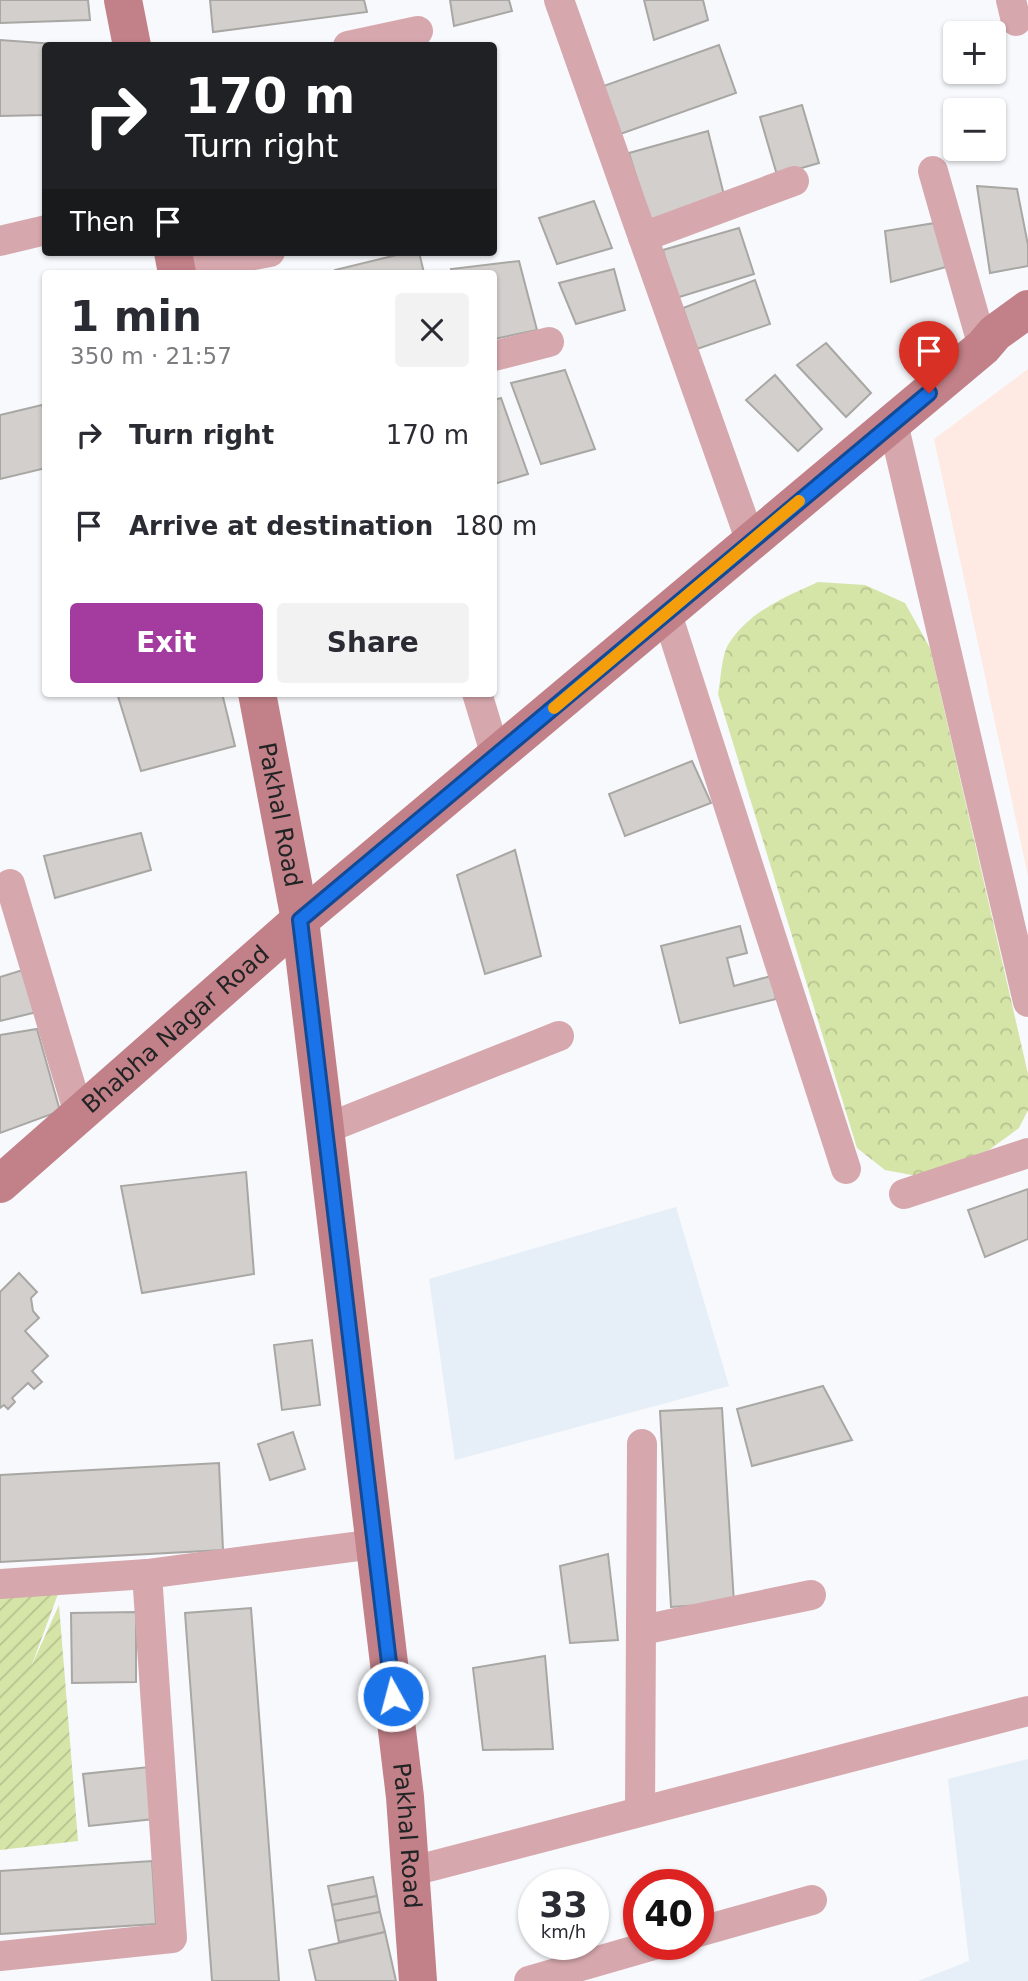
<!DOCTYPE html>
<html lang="en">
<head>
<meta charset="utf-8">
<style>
	body { margin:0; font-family:"DejaVu Sans",sans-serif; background:#f2f2f3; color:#2b2b33; height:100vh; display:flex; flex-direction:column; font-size:26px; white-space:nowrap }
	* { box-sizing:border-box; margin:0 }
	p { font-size:23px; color:#7c7c81 }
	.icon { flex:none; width:38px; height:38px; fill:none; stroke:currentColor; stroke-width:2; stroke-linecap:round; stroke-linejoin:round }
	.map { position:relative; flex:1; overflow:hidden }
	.drawer { position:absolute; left:42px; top:270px; width:455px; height:427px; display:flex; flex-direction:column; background:#fff; border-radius:7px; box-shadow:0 2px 5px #0004 }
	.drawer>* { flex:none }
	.banner { position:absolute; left:42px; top:42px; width:455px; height:214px; border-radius:7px; box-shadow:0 2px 5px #0004; background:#202124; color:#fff; overflow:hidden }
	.fabs { position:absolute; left:943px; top:21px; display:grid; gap:14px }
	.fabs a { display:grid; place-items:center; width:63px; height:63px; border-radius:7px; background:#fff; box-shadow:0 2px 5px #0004; font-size:35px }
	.speed { position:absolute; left:518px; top:1869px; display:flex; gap:14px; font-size:35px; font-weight:700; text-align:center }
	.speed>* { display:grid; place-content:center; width:91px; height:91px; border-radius:50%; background:#fff; box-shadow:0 2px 5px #0004; line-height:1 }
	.speed small { font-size:18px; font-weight:400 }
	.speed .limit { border:10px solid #d22; background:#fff; color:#111 }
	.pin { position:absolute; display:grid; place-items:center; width:60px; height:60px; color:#fff; margin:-72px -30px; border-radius:50% 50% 50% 0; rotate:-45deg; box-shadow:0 0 7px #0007 }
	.pin .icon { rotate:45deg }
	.me { position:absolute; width:77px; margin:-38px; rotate:353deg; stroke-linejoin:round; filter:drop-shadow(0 0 5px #0008) }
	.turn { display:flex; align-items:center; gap:24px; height:147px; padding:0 28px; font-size:32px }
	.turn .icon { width:91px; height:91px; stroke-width:2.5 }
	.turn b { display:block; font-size:49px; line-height:60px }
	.then { display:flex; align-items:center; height:66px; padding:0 28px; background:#0003; gap:14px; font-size:26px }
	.round { display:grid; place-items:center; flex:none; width:74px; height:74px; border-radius:7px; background:#f2f2f3 }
	.overview { display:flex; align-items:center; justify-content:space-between; height:119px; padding:0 28px }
	h1 { font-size:42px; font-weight:700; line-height:52px }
	.button { display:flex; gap:14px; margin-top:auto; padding:14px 28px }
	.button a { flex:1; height:80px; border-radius:7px; background:#a43c9f; color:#fff; font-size:28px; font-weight:700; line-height:80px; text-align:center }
	.button a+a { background:#f2f2f3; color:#2b2b33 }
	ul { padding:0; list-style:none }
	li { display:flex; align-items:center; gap:21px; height:91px; padding:0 28px }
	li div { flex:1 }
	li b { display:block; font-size:26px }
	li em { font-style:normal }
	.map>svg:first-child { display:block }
	.built { fill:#e6eef7 }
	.medical { fill:#feeae3 }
	.park { fill:url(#park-crowns) }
	.garden { fill:url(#garden-furrows) }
	.building { fill:#d2cfcd; stroke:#a9a7a4; stroke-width:2 }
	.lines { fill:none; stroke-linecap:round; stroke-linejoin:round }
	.street { stroke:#d6a8ad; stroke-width:30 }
	.secondary { stroke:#c28088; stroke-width:38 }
	.route-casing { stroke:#114b97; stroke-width:18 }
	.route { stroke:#1a73e8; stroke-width:12 }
	.slow { stroke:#f59e0b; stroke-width:12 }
	.labels { text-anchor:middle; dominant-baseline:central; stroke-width:5; stroke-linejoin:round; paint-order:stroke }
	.street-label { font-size:24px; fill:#222324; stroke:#f7f9fc }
</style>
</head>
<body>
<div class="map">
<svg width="1028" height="1981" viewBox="0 0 1028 1981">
	<defs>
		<pattern id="park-crowns" width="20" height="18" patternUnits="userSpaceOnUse" patternTransform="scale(1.75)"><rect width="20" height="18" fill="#d5e4a7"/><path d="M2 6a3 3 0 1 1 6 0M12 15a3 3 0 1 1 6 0" fill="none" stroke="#b7c390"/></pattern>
		<pattern id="garden-furrows" width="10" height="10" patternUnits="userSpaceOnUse" patternTransform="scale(1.75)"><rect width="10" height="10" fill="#d5e4a7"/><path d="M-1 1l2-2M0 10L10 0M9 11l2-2" fill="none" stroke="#b7c390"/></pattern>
	</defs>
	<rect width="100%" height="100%" fill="#f7f9fc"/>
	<g class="built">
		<polygon points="676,1207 729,1386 455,1460 429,1279"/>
		<polygon points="1028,1759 1028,1981 918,1981 969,1961 948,1779"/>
	</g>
	<polygon class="medical" points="1028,369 1028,876 934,439"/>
	<path class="park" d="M818 582 865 585 905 603 930 648 1028 1074V1110L1019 1128 989 1150 917 1176 885 1170 857 1148 718 694C721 680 721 657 728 645 748 612 785 597 818 582Z"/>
	<polygon class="garden" points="58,1594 31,1667 59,1605 78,1841 0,1850 0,1597"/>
	<g class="building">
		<polygon points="0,0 88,0 90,20 0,23"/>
		<polygon points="210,0 364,0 367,12 213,32"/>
		<polygon points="450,0 509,0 512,11 454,26"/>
		<polygon points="644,0 703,0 708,20 654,40"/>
		<polygon points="0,40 83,46 46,46 46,115 0,116"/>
		<polygon points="719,45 736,93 612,137 595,89"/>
		<polygon points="802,105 819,163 777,175 760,117"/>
		<polygon points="708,131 724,195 650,221 629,153"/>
		<polygon points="977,186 1017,189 1028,245 1028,266 990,273"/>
		<polygon points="594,201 612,248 557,264 539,218"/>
		<polygon points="935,223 946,267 891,282 885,231"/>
		<polygon points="739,228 754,274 676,298 663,250"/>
		<polygon points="409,252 419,252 424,273 335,273 335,270"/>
		<polygon points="519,261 537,330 494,339 494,273 452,273 451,269"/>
		<polygon points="614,269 625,310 576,324 559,283"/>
		<polygon points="755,280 770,324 697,349 683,308"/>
		<polygon points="826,343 871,393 846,417 797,365"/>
		<polygon points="565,370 595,449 541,464 511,383"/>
		<polygon points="775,375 822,429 798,451 746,400"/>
		<polygon points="501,398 528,474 494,484 494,400"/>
		<polygon points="46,404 46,468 0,479 0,415"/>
		<polygon points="117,693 222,693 235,746 141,771"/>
		<polygon points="692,761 711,803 625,836 609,794"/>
		<polygon points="141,833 151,870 55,898 44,856"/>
		<polygon points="515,850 541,956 485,974 457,875"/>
		<polygon points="740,926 747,953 727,958 734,986 771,976 776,999 680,1023 661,946"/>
		<polygon points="26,969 37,1012 0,1021 0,977"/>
		<polygon points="37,1029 60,1111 0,1133 0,1035"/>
		<polygon points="246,1172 254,1274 142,1293 121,1186"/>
		<polygon points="1028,1189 1028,1239 985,1257 968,1210"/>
		<polygon points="19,1273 37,1292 31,1298 33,1311 39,1318 25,1331 48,1356 32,1371 42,1382 34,1389 28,1383 12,1398 15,1402 8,1409 4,1405 0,1408 0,1292"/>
		<polygon points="312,1340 320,1405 282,1410 274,1345"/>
		<polygon points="823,1386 852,1440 752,1466 737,1409"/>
		<polygon points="722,1408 734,1603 671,1607 660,1411"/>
		<polygon points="293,1432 305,1469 270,1480 258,1444"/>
		<polygon points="219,1463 223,1550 0,1562 0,1475"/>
		<polygon points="608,1554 618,1640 570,1643 560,1566"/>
		<polygon points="251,1608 279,1981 212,1981 185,1613"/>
		<polygon points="136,1612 136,1682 72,1683 71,1613"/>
		<polygon points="545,1656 553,1749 483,1750 473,1668"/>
		<polygon points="149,1767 154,1819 89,1826 83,1774"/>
		<polygon points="152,1861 156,1924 0,1934 0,1871"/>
		<polygon points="373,1877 377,1896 332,1905 328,1886"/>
		<polygon points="377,1896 380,1912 335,1921 332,1905"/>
		<polygon points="380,1912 385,1932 339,1942 335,1921"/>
		<polygon points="385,1932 396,1981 316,1981 309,1950"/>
	</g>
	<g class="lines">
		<g class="street">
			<polyline points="559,0 751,542"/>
			<polyline points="1011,0 1016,21"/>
			<polyline points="348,46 418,31"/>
			<polyline points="933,171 983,347"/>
			<polyline points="643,237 794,181"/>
			<polyline points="0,241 46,230"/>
			<polyline points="176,269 270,252"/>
			<polyline points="494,356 549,342"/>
			<polyline points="893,423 1028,1002"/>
			<polyline points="667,614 846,1169"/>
			<polyline points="477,693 496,756"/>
			<polyline points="10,884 79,1114"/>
			<polyline points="325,1129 559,1036"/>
			<polyline points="904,1194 1028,1153"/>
			<polyline points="0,1584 147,1574 375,1544"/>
			<polyline points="642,1630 811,1595"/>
			<polyline points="640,1811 642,1444"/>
			<polyline points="409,1872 1028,1711"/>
			<polyline points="698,1932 812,1900"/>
			<polyline points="0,1956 172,1938 147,1574"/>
			<polyline points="529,1981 657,1944"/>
		</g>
		<g class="secondary">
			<polyline points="123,0 132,46"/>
			<polyline points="173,252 177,273"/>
			<path id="s1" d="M257 693 300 920 405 1797 418 1981"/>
			<path id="s2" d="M0 1184 300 920 983 347 995 333 1028 309"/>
		</g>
	</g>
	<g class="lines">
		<g class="route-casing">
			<polyline id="route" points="393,1696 300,920 929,393"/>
		</g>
		<use href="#route" class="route"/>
		<polyline class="slow" points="554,708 799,501"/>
	</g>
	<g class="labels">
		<g class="street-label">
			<text stroke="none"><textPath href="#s1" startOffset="124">Pakhal Road</textPath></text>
			<text stroke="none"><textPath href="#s2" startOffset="234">Bhabha Nagar Road</textPath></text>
			<text stroke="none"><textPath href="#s1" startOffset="1153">Pakhal Road</textPath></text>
		</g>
	</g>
</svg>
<div class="fabs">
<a>+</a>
<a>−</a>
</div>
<div class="speed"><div>33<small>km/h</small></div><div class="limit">40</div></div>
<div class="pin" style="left:929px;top:393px;background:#d93025"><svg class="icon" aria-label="arrive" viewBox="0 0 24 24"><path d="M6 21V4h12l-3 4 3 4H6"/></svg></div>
<svg class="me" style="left:393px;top:1696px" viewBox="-20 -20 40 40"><circle r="17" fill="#1a73e8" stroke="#fff" stroke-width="3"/><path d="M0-11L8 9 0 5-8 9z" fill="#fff"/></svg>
<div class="banner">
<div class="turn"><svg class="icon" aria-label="right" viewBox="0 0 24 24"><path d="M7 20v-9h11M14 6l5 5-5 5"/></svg><div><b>170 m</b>Turn right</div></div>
<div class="then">Then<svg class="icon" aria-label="arrive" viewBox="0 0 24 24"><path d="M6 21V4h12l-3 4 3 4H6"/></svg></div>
</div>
<section class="drawer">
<div class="overview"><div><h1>1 min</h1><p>350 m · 21:57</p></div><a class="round"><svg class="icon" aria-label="close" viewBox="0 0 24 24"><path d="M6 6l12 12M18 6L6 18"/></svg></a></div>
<ul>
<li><svg class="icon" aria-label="right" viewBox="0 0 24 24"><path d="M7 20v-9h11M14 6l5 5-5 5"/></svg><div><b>Turn right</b></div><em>170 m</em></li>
<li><svg class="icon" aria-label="arrive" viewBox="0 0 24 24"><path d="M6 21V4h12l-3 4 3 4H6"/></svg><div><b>Arrive at destination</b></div><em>180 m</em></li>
</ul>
<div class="button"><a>Exit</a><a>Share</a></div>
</section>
</div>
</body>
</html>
